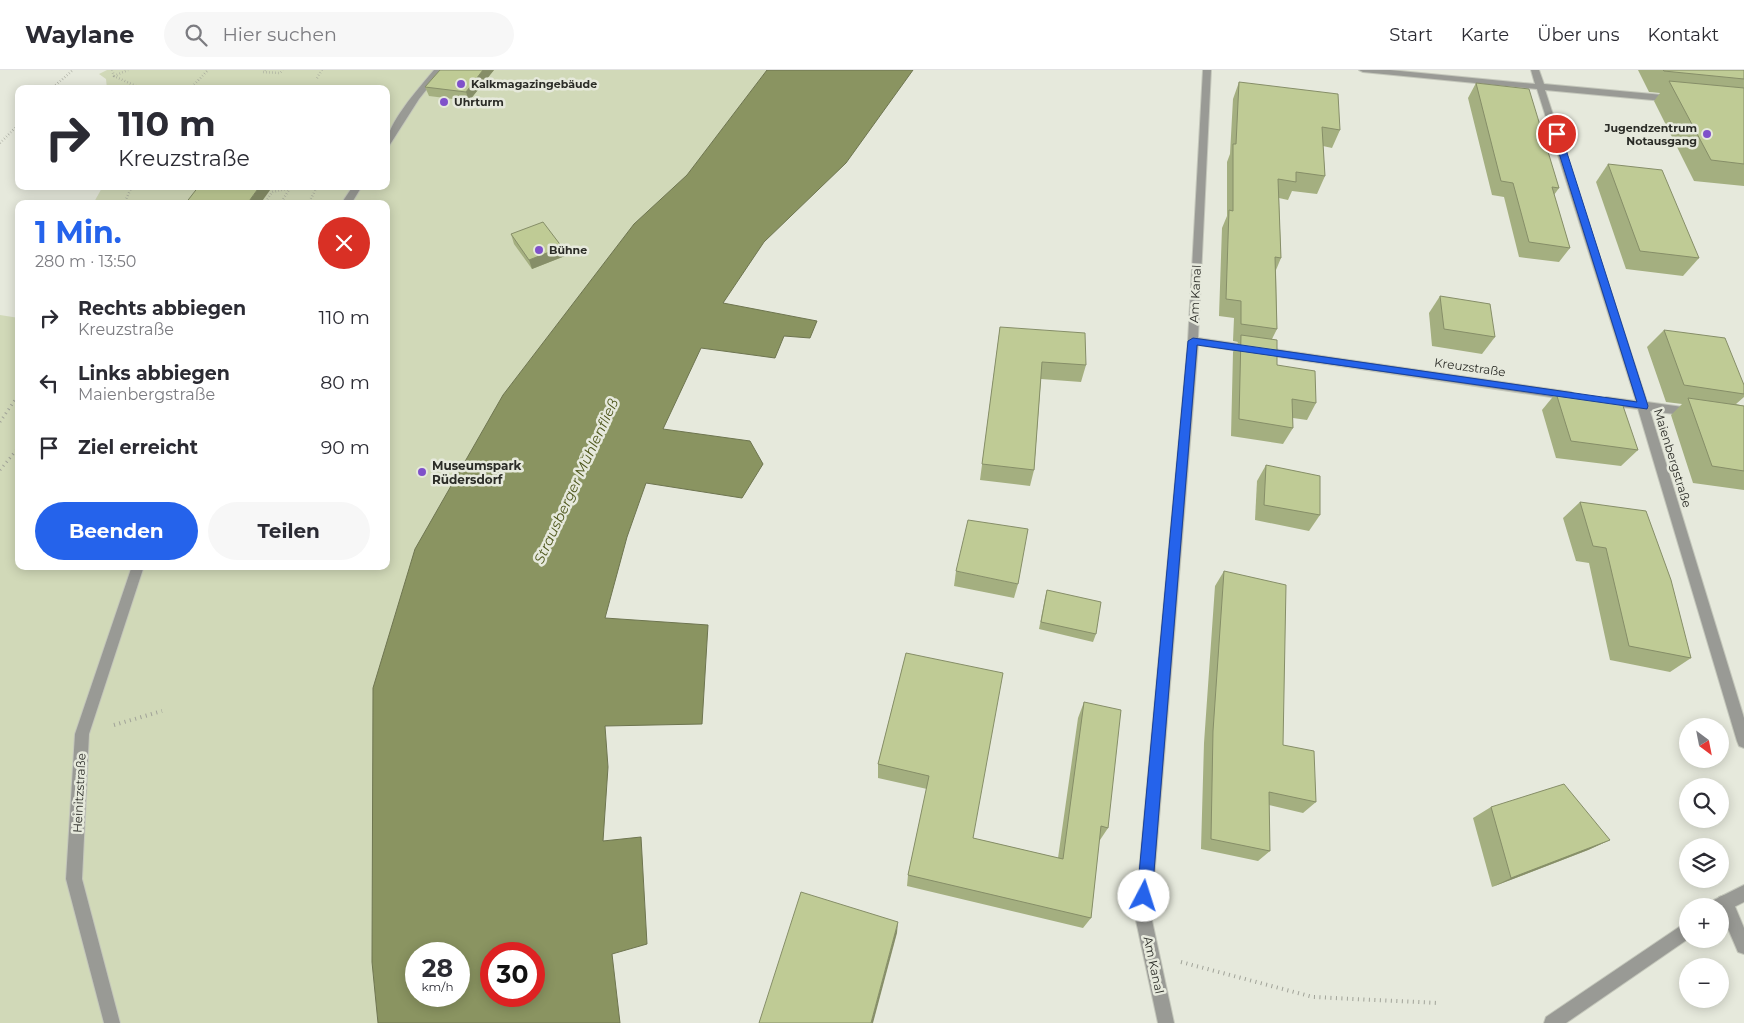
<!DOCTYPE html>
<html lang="de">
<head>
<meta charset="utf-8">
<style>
	body { margin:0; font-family:Montserrat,sans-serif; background:#f7f7f7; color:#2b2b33; height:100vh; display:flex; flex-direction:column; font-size:19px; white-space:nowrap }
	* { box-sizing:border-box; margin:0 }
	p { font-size:16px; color:#7c7c81 }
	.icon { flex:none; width:28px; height:28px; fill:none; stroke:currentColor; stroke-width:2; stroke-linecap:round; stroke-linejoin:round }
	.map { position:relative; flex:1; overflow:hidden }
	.sheet { position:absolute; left:15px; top:130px; width:375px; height:370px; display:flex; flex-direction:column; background:#fff; border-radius:10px; box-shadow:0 2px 12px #0003 }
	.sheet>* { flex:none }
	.banner { position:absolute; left:15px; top:15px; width:375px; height:105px; border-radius:10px; box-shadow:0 2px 12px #0003; background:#fff; color:#2b2b33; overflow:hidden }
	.needle { width:32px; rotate:148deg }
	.controls { position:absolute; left:1679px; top:648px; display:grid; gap:10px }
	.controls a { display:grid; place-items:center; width:50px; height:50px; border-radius:50%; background:#fff; box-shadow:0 2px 12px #0003; font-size:25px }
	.speed { position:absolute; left:405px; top:872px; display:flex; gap:10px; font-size:25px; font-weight:700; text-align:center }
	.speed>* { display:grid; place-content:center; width:65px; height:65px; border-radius:50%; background:#fff; box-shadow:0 2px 12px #0003; line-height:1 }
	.speed small { font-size:12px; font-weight:400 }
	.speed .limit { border:8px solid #d22; background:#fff; color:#111 }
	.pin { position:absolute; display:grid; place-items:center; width:42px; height:42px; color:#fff; margin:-21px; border:2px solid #fff; border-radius:50%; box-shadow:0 1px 5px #0007 }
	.me { position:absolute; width:55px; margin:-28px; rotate:5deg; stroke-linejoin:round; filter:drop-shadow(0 0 4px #0008) }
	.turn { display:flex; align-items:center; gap:18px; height:105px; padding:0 20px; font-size:22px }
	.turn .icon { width:65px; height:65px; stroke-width:2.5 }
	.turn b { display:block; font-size:35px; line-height:42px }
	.round { display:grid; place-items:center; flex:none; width:52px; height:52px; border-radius:26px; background:#f7f7f7 }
	.summary { display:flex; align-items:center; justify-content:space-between; height:85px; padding:0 20px }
	h1 { font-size:30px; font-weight:700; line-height:38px; color:#2563eb }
	.button { display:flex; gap:10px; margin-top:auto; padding:10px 20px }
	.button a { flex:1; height:58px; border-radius:30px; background:#2563eb; color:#fff; font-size:20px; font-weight:700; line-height:58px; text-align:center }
	.button a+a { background:#f7f7f7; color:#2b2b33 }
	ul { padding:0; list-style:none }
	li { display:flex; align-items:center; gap:15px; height:65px; padding:0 20px }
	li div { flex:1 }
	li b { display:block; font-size:19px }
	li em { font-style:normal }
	header { display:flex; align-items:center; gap:30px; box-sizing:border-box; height:70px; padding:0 25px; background:#fff; border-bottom:1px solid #e1e1e2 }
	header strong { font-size:24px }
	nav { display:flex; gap:28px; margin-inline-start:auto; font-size:18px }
	.search { width:350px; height:45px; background:#f7f7f7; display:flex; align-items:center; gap:12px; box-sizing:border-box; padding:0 18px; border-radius:28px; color:#7c7c81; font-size:19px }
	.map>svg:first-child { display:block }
	.green { fill:#d1d9b8 }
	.water { fill:#8a9461; stroke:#6e7550; fill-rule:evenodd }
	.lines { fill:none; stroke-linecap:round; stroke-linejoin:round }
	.lane-casing { stroke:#c4c7bb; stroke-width:2 }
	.street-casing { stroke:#c4c7bb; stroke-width:2 }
	.path-far2 { stroke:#a0a298; stroke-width:2.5; stroke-dasharray:0.5 2.5; stroke-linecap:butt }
	.path-far1 { stroke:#a0a298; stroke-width:3; stroke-dasharray:1 4; stroke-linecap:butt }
	.path { stroke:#a0a298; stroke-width:4; stroke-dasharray:1 4.5; stroke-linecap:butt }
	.lane { fill:#999a95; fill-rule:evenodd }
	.street { fill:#999a95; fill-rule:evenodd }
	.wall { fill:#a4af80 }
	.shaded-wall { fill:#868e68 }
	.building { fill:#bfcb95; stroke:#868e68 }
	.route { fill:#2563eb; stroke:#184099 }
	.poi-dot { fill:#7f51ca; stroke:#e6e9dc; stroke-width:2 }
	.labels { text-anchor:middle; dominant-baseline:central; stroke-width:5; stroke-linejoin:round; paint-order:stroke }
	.far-poi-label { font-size:11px; font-weight:bold; fill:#2b2c27; stroke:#e6e9dc; text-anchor:start }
	.street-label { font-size:12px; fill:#2b2c27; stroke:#e6e9dc }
	.poi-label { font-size:12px; font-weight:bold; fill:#2b2c27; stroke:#e6e9dc; text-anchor:start }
	.water-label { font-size:14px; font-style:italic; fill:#4e571c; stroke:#e6e9dc }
</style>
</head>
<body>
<header>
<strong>Waylane</strong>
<div class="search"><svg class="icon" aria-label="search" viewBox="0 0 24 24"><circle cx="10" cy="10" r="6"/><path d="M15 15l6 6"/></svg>Hier suchen</div>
<nav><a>Start</a><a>Karte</a><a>Über uns</a><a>Kontakt</a></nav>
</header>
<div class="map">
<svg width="1744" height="953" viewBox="0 0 1744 953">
	<rect width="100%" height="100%" fill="#e6e9dc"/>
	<polygon class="green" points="107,0 767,0 687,105 634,154 503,325 415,479 373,618 372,892 378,953 0,953 0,245 19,248 19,496 386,496 386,134 93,134 103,116 386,116 386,19 107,19 106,9 99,4"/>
	<path class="water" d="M767 0H913L846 93 764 172 723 233 817 251 810 268 784 266 775 288 701 278 663 359 750 371 763 394 742 428 646 413 627 467 605 548 708 555 702 654 605 656 608 697 603 771 641 767 647 874 612 884 620 953H378L372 892 373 618 415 479 503 325 634 154 687 105ZM416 884H459V926H416ZM491 884H534V926H491Z"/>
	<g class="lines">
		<g class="lane-casing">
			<g id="lane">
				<path d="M434 0H442L419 29 389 76 386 77C386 54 419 18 434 0Z"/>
				<polygon points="353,116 362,116 351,134 341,134"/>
				<polygon points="132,496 144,496 89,664 82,809 120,953 104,953 66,809 75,664"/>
				<polygon points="1725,825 1731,827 1744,858 1744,884 1738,882 1717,833 1719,827"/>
			</g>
		</g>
		<g class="street-casing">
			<g id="street">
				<polygon points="1203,0 1211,0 1198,268 1571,322 1577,326 1571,330 1198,275 1151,846 1174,953 1158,953 1135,846 1188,271"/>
				<polygon points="1359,0 1390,0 1535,14 1531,0 1539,0 1544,14 1674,26 1678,29 1674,32 1545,20 1647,332 1690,338 1696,342 1690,346 1650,341 1744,648 1744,678 1739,676 1737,671 1638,339 1606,335 1600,331 1606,327 1636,331 1537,19 1363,2"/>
				<polygon points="1744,815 1744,832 1720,844 1720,836 1712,836 1714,830"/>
				<polygon points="1688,851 1688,869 1566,953 1544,953 1546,947"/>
			</g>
		</g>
		<g class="path-far2">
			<polyline points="112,0 114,6 142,19"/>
			<polyline points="265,0 263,2 280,3 283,0"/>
			<polyline points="114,6 128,0"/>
			<polyline points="317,8 322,0"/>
			<polyline points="51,19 73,0"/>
			<polyline points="190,19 208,0"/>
			<polyline points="0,73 19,54"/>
			<polyline points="124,134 132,116"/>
			<polyline points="264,134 272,122 291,118 328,118"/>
			<polyline points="280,134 291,117"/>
			<polyline points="308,134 316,119"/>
		</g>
		<g class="path-far1">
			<polyline points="0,352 19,324"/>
			<polyline points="0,400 19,377"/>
		</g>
		<g class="path">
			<polyline points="114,655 162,641"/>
			<polyline points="1181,892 1313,927 1438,933"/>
		</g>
		<use href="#lane" class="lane"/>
		<use href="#street" class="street"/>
	</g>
	<g class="wall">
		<polygon points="440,0 494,0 469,31 429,26 425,17"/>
		<polygon points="1638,0 1744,0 1744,116 1694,111 1654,31 1660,23 1649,22"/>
		<polygon points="1239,12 1340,60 1332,78 1323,76 1325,106 1317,124 1292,121 1288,130 1279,128 1281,188 1276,200 1277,259 1272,269 1277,295 1316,333 1307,350 1293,348 1293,358 1283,374 1231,366 1233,282 1238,272 1233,271 1234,248 1219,246 1222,158 1227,146 1227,92 1230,84 1233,29"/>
		<polygon points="1476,13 1559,118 1554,125 1570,178 1559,192 1519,187 1504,127 1492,125 1468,28"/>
		<polygon points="1608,94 1699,188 1683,206 1626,199 1596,112"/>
		<polygon points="511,164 562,177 565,186 532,199 514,174"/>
		<polygon points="1440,226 1495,267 1482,284 1432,276 1429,243"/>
		<polygon points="1000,257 1086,295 1081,312 1041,309 1034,400 1030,416 980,410"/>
		<polygon points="1664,260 1744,315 1744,327 1736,334 1744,336 1744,420 1693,413 1671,345 1682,334 1666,332 1647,277"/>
		<polygon points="1556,323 1638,380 1621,396 1556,388 1542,340"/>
		<polygon points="1266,395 1320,445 1309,461 1255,450 1257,411"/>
		<polygon points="1580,432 1691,588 1670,602 1610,590 1589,493 1576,491 1563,448"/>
		<polygon points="956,501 1018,514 1014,528 954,516"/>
		<polygon points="1224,501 1283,675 1316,732 1303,743 1269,735 1270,781 1258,791 1201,779 1204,673 1215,516"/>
		<polygon points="1047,520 1096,564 1093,572 1039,559 1045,528"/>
		<polygon points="906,583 973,768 1058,788 1078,648 1084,632 1108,758 1100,770 1099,770 1091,848 1083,858 907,816 908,805 927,719 878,708 878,694"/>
		<polygon points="1491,737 1610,770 1588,780 1492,817 1473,748"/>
	</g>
	<g class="shaded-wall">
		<polygon points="483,0 494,0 469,31 466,22"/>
		<polygon points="260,116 273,116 260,134 247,134"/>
		<polygon points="562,177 565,186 532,199 529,190"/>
		<polygon points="1610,770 1588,780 1492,817 1511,808"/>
		<polygon points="898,852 897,863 873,953 871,953"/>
	</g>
	<g class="building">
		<polygon points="440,0 483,0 466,22 425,17"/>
		<polygon points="1663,0 1744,0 1744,9 1664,1"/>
		<polygon points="1669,11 1744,18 1744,94 1711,90"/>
		<polygon points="1239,12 1338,24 1340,60 1322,57 1325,106 1296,102 1296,112 1278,109 1281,188 1275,187 1277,259 1241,254 1241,231 1226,229 1229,140 1233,141 1233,74 1236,74"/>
		<polygon points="1476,13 1529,19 1559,118 1552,117 1570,178 1529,172 1513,113 1501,111"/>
		<polygon points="1608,94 1662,100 1699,188 1640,181"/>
		<polygon points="199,116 260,116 247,134 185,134"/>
		<polygon points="543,152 562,177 529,190 511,164"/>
		<polygon points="1440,226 1490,234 1495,267 1444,259"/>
		<polygon points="1000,257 1085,263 1086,295 1042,292 1034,400 982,394"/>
		<polygon points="1664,260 1725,268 1744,315 1744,324 1684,315"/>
		<polygon points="1241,265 1277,270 1277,295 1315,301 1316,333 1292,329 1293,358 1239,349"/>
		<polygon points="1556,323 1621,330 1638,380 1571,371"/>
		<polygon points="1688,328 1744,336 1744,401 1712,396"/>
		<polygon points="1266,395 1320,406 1320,445 1264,435"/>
		<polygon points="1580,432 1646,441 1671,510 1691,588 1629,576 1606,478 1593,476"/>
		<polygon points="968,450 1028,459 1018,514 956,501"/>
		<polygon points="1224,501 1286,515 1283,675 1314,681 1316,732 1269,722 1270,781 1211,769 1213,661"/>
		<polygon points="1047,520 1101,532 1096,564 1041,552"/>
		<polygon points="906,583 1003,603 973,768 1063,789 1084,632 1121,640 1108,758 1101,756 1091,848 908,805 929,706 878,694"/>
		<polygon points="1564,714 1610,770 1511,808 1491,737"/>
		<polygon points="801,822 898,852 871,953 759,953"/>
	</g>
	<polygon class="route" points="1557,61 1561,64 1648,336 1647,339 1197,275 1152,826 1150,831 1144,833 1139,831 1137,826 1188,271 1193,268 1637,332 1553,64"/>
	<g class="poi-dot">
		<circle cx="461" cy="14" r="5"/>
		<circle cx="444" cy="32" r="5"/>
		<circle cx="1707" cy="64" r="5"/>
		<circle cx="539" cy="180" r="5"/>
		<circle cx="422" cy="402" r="5"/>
	</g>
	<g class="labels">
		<g class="far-poi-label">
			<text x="471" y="14">Kalkmagazingebäude</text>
			<text x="454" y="32">Uhrturm</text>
			<text x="1697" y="58" text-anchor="end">Jugendzentrum<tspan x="1697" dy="13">Notausgang</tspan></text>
			<text x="549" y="180">Bühne</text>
		</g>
		<g class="street-label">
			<text transform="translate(1195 224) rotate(-87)">Am Kanal</text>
			<text transform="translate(1470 297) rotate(8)">Kreuzstraße</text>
			<text transform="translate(1673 388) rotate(73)">Maienbergstraße</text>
			<text transform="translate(79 723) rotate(-87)">Heinitzstraße</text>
			<text transform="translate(1154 895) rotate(78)">Am Kanal</text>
		</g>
		<g class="poi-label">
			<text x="432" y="395">Museumspark<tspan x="432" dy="14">Rüdersdorf</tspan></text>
		</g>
		<g class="water-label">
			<text transform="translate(576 411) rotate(-65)">Strausberger Mühlenfließ</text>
		</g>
	</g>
</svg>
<div class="controls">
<a><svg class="needle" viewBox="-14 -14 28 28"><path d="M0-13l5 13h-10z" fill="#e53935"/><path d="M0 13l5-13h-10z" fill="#7c7c81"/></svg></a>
<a><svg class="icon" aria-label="search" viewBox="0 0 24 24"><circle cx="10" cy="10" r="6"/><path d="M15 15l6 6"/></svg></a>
<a><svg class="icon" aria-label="layers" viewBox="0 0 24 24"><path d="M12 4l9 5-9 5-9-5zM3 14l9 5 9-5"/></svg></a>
<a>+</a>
<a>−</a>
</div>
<div class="speed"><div>28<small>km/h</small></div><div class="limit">30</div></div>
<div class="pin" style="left:1557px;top:64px;background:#d93025"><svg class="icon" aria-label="arrive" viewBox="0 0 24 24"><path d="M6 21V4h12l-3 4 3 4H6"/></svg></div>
<svg class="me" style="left:1144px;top:826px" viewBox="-20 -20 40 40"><circle r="19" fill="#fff"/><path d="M0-13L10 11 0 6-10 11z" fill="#2563eb"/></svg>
<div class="banner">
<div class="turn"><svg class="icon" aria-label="right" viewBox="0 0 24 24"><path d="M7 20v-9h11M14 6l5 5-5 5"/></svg><div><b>110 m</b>Kreuzstraße</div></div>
</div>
<section class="sheet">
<div class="summary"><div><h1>1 Min.</h1><p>280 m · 13:50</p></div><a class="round" style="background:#d93025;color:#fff"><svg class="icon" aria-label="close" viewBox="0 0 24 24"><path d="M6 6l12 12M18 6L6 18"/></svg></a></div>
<ul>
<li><svg class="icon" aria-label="right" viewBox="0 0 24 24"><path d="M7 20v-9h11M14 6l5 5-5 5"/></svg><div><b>Rechts abbiegen</b><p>Kreuzstraße</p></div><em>110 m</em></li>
<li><svg class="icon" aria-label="left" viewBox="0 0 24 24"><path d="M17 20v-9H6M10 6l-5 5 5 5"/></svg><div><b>Links abbiegen</b><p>Maienbergstraße</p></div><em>80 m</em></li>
<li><svg class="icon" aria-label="arrive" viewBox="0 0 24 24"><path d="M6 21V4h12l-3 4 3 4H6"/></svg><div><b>Ziel erreicht</b></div><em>90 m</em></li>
</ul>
<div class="button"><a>Beenden</a><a>Teilen</a></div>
</section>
</div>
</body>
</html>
